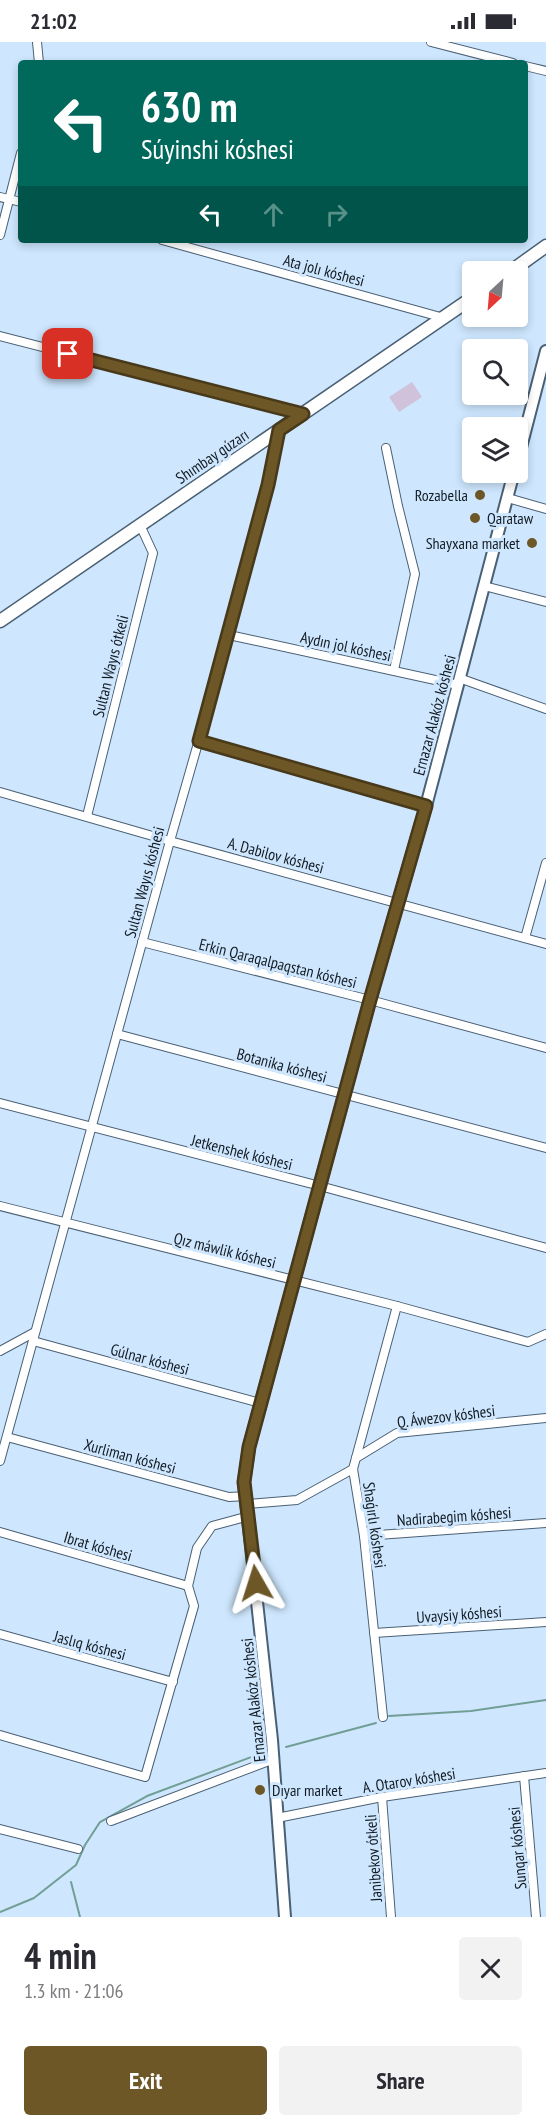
<!DOCTYPE html>
<html lang="en">
<head>
<meta charset="utf-8">
<style>
	body { margin:0; font-family:"PT Sans Narrow",sans-serif; background:#f2f2f3; color:#2b2b33; height:100vh; display:flex; flex-direction:column; font-size:22px; white-space:nowrap }
	* { box-sizing:border-box; margin:0 }
	p { font-size:20px; color:#7c7c81 }
	.icon { flex:none; width:33px; height:33px; fill:none; stroke:currentColor; stroke-width:2; stroke-linecap:round; stroke-linejoin:round }
	.map { position:relative; height:1875px; overflow:hidden }
	.side { display:flex; flex-direction:column; background:#fff; flex:1 }
	.side>* { flex:none }
	.banner { position:absolute; left:18px; top:18px; width:510px; height:183px; border-radius:6px; box-shadow:0 3px 9px #0003; background:#00695c; color:#fff; overflow:hidden }
	.needle { width:39px; rotate:206deg }
	.buttons { position:absolute; left:462px; top:219px; display:grid; gap:12px }
	.buttons a { display:grid; place-items:center; width:66px; height:66px; border-radius:6px; background:#fff; box-shadow:0 3px 9px #0003; font-size:30px }
	.pin { position:absolute; display:grid; place-items:center; width:51px; height:51px; color:#fff; margin:-26px; border-radius:12px; box-shadow:0 3px 9px #0006 }
	.me { position:absolute; width:66px; margin:-33px; rotate:354deg; stroke-linejoin:round; filter:drop-shadow(0 0 4px #0008) }
	.turn { display:flex; align-items:center; gap:21px; height:126px; padding:0 24px; font-size:27px }
	.turn .icon { width:78px; height:78px; stroke-width:2.5 }
	.turn b { display:block; font-size:42px; line-height:51px }
	.lanes { display:flex; align-items:center; height:57px; padding:0 24px; background:#0003; justify-content:center; gap:30px; direction:ltr }
	.lanes .off { opacity:.35 }
	.round { display:grid; place-items:center; flex:none; width:63px; height:63px; border-radius:6px; background:#f2f2f3 }
	.overview { display:flex; align-items:center; justify-content:space-between; height:102px; padding:0 24px }
	h1 { font-size:36px; font-weight:700; line-height:45px }
	.cta { display:flex; gap:12px; margin-top:auto; padding:12px 24px }
	.cta a { flex:1; height:69px; border-radius:6px; background:#6d5727; color:#fff; font-size:24px; font-weight:700; line-height:69px; text-align:center }
	.cta a+a { background:#f2f2f3; color:#2b2b33 }
	.status { display:flex; justify-content:space-between; align-items:center; height:42px; padding:0 30px; background:#fff; direction:ltr }
	.status svg { height:16px; fill:currentColor }
	.map>svg:first-child { display:block }
	.green { fill:#d0c2da }
	.lines { fill:none; stroke-linecap:round; stroke-linejoin:round }
	.stream { stroke:#719e95; stroke-width:2 }
	.street-casing { stroke:#4a6074; stroke-width:10 }
	.secondary-casing { stroke:#4a6074; stroke-width:14 }
	.primary-casing { stroke:#4a6074; stroke-width:15 }
	.street { stroke:#fff; stroke-width:8 }
	.secondary { stroke:#fff; stroke-width:10 }
	.primary { stroke:#fff; stroke-width:12 }
	.route-casing { stroke:#473919; stroke-width:15 }
	.route { stroke:#6d5727; stroke-width:10 }
	.poi-dot { fill:#6d5727; stroke:#cee7fe; stroke-width:2 }
	.labels { text-anchor:middle; dominant-baseline:central; stroke-width:6; stroke-linejoin:round; paint-order:stroke }
	.street-label { font-size:16px; fill:#121b23; stroke:#cee7fe }
	.poi-label { font-size:16px; fill:#121b23; stroke:#cee7fe; text-anchor:end }
</style>
</head>
<body>
<div class="status"><b>21:02</b><svg viewBox="0 0 49 12"><path d="M0 12V9h3v3zM5 12V6h3v6zM10 12V3h3v9zM15 12V0h3v12zM26 1h20v11H26zM47 4h2v5h-2z"/></svg></div>
<div class="map">
<svg width="546" height="1875" viewBox="0 0 546 1875">
	<rect width="100%" height="100%" fill="#cee7fe"/>
	<polygon class="green" points="412,340 422,355 399,370 389,355"/>
	<g class="lines">
		<g class="stream">
			<polyline points="389,1674 471,1669 546,1658"/>
			<polyline points="286,1705 376,1681"/>
			<polyline points="71,1840 80,1875"/>
			<polyline points="0,1870 34,1856 76,1823 85,1803 100,1780 147,1754 262,1711"/>
		</g>
		<g class="street-casing">
			<g id="street">
				<polyline points="37,0 39,21"/>
				<polyline points="431,0 513,21"/>
				<polyline points="525,24 546,29"/>
				<polyline points="0,155 21,160"/>
				<polyline points="0,193 21,111"/>
				<polyline points="162,198 444,276"/>
				<polyline points="0,294 303,372"/>
				<polyline points="386,406 398,464 415,532 394,628"/>
				<polyline points="508,456 546,467"/>
				<polyline points="484,544 546,560"/>
				<polyline points="229,593 458,643"/>
				<polyline points="459,636 546,667"/>
				<polyline points="199,699 426,764"/>
				<polyline points="0,750 170,799 546,902"/>
				<polyline points="87,774 153,511 140,483"/>
				<polyline points="525,896 546,821"/>
				<polyline points="142,900 370,958 546,1006"/>
				<polyline points="117,992 546,1106"/>
				<polyline points="0,1061 320,1144 546,1206"/>
				<polyline points="0,1164 397,1264 528,1300 546,1292"/>
				<polyline points="33,1299 260,1361"/>
				<polyline points="0,1309 35,1290"/>
				<polyline points="7,1395 229,1455 247,1454"/>
				<polyline points="356,1416 397,1391 546,1376"/>
				<polyline points="0,1419 170,799 229,593 273,421 279,388"/>
				<polyline points="248,1462 297,1458 353,1427"/>
				<polyline points="0,1490 188,1544"/>
				<polyline points="364,1494 546,1481"/>
				<polyline points="374,1591 546,1580"/>
				<polyline points="0,1592 173,1640"/>
				<polyline points="383,1675 364,1494 353,1427 397,1264"/>
				<polyline points="0,1693 145,1735 194,1564 188,1544 197,1506 212,1484 249,1474"/>
				<polyline points="524,1734 536,1875"/>
				<polyline points="382,1755 391,1875"/>
				<polyline points="277,1776 382,1755 546,1731"/>
				<polyline points="111,1779 274,1717"/>
				<polyline points="0,1787 78,1807"/>
			</g>
		</g>
		<g class="secondary-casing">
			<g id="secondary">
				<polyline points="518,417 546,309"/>
				<polyline points="285,1875 272,1698 244,1440 249,1405 370,958 426,764 514,430"/>
			</g>
		</g>
		<g class="primary-casing">
			<g id="primary">
				<polyline points="510,230 546,204"/>
				<polyline points="0,579 472,256"/>
			</g>
		</g>
		<use href="#street" class="street"/>
		<use href="#secondary" class="secondary"/>
		<use href="#primary" class="primary"/>
	</g>
	<g class="lines">
		<g class="route-casing">
			<polyline id="route" points="68,312 303,372 279,388 268,443 199,699 426,764 370,958 249,1405 244,1440 256,1541"/>
		</g>
		<use href="#route" class="route"/>
	</g>
	<g class="poi-dot">
		<circle cx="480" cy="453" r="6"/>
		<circle cx="475" cy="476" r="6"/>
		<circle cx="532" cy="501" r="6"/>
		<circle cx="260" cy="1748" r="6"/>
	</g>
	<g class="labels">
		<g class="street-label">
			<text transform="translate(324 228) rotate(15)">Ata jolı kóshesi</text>
			<text transform="translate(212 414) rotate(-34)">Shımbay gúzarı</text>
			<text transform="translate(346 604) rotate(12)">Aydın jol kóshesi</text>
			<text transform="translate(110 624) rotate(-76)">Sultan Wayıs ótkeli</text>
			<text transform="translate(434 673) rotate(-75)">Ernazar Alakóz kóshesi</text>
			<text transform="translate(276 813) rotate(15)">A. Dabilov kóshesi</text>
			<text transform="translate(144 840) rotate(-75)">Sultan Wayıs kóshesi</text>
			<text transform="translate(278 921) rotate(14)">Erkin Qaraqalpaqstan kóshesi</text>
			<text transform="translate(282 1023) rotate(15)">Botanika kóshesi</text>
			<text transform="translate(242 1110) rotate(14)">Jetkenshek kóshesi</text>
			<text transform="translate(225 1208) rotate(14)">Qız máwlik kóshesi</text>
			<text transform="translate(150 1317) rotate(15)">Gúlnar kóshesi</text>
			<text transform="translate(446 1374) rotate(-7)">Q. Áwezov kóshesi</text>
			<text transform="translate(130 1414) rotate(15)">Xurliman kóshesi</text>
			<text transform="translate(454 1474) rotate(-4)">Nadirabegim kóshesi</text>
			<text transform="translate(375 1483) rotate(82)">Shaǵırlı kóshesi</text>
			<text transform="translate(98 1504) rotate(16)">Ibrat kóshesi</text>
			<text transform="translate(459 1572) rotate(-4)">Uvaysiy kóshesi</text>
			<text transform="translate(90 1603) rotate(15)">Jaslıq kóshesi</text>
			<text transform="translate(253 1658) rotate(-96)">Ernazar Alakóz kóshesi</text>
			<text transform="translate(409 1738) rotate(-9)">A. Otarov kóshesi</text>
			<text transform="translate(517 1806) rotate(-95)">Sunqar kóshesi</text>
			<text transform="translate(373 1816) rotate(-94)">Janibekov ótkeli</text>
		</g>
		<g class="poi-label">
			<text x="468" y="453">Rozabella</text>
			<text x="487" y="476" text-anchor="start">Qarataw</text>
			<text x="520" y="501">Shayxana market</text>
			<text x="272" y="1748" text-anchor="start">Dıyar market</text>
		</g>
	</g>
</svg>
<div class="buttons">
<a><svg class="needle" viewBox="-14 -14 28 28"><path d="M0-13l5 13h-10z" fill="#e53935"/><path d="M0 13l5-13h-10z" fill="#7c7c81"/></svg></a>
<a><svg class="icon" aria-label="search" viewBox="0 0 24 24"><circle cx="10" cy="10" r="6"/><path d="M15 15l6 6"/></svg></a>
<a><svg class="icon" aria-label="layers" viewBox="0 0 24 24"><path d="M12 4l9 5-9 5-9-5zM3 14l9 5 9-5"/></svg></a>
</div>
<div class="pin" style="left:68px;top:312px;background:#d93025"><svg class="icon" aria-label="arrive" viewBox="0 0 24 24"><path d="M6 21V4h12l-3 4 3 4H6"/></svg></div>
<svg class="me" style="left:256px;top:1541px" viewBox="-20 -20 40 40"><path d="M0-17L14 15 0 8-14 15z" fill="#6d5727" stroke="#fff" stroke-width="4"/></svg>
<div class="banner">
<div class="turn"><svg class="icon" aria-label="left" viewBox="0 0 24 24"><path d="M17 20v-9H6M10 6l-5 5 5 5"/></svg><div><b>630 m</b>Súyinshi kóshesi</div></div>
<div class="lanes"><svg class="icon" aria-label="left" viewBox="0 0 24 24"><path d="M17 20v-9H6M10 6l-5 5 5 5"/></svg><svg class="icon off" aria-label="ahead" viewBox="0 0 24 24"><path d="M12 20V5M6 11l6-6 6 6"/></svg><svg class="icon off" aria-label="right" viewBox="0 0 24 24"><path d="M7 20v-9h11M14 6l5 5-5 5"/></svg></div>
</div>
</div>
<section class="side">
<div class="overview"><div><h1>4 min</h1><p>1.3 km · 21:06</p></div><a class="round"><svg class="icon" aria-label="close" viewBox="0 0 24 24"><path d="M6 6l12 12M18 6L6 18"/></svg></a></div>
<div class="cta"><a>Exit</a><a>Share</a></div>
</section>
</body>
</html>
